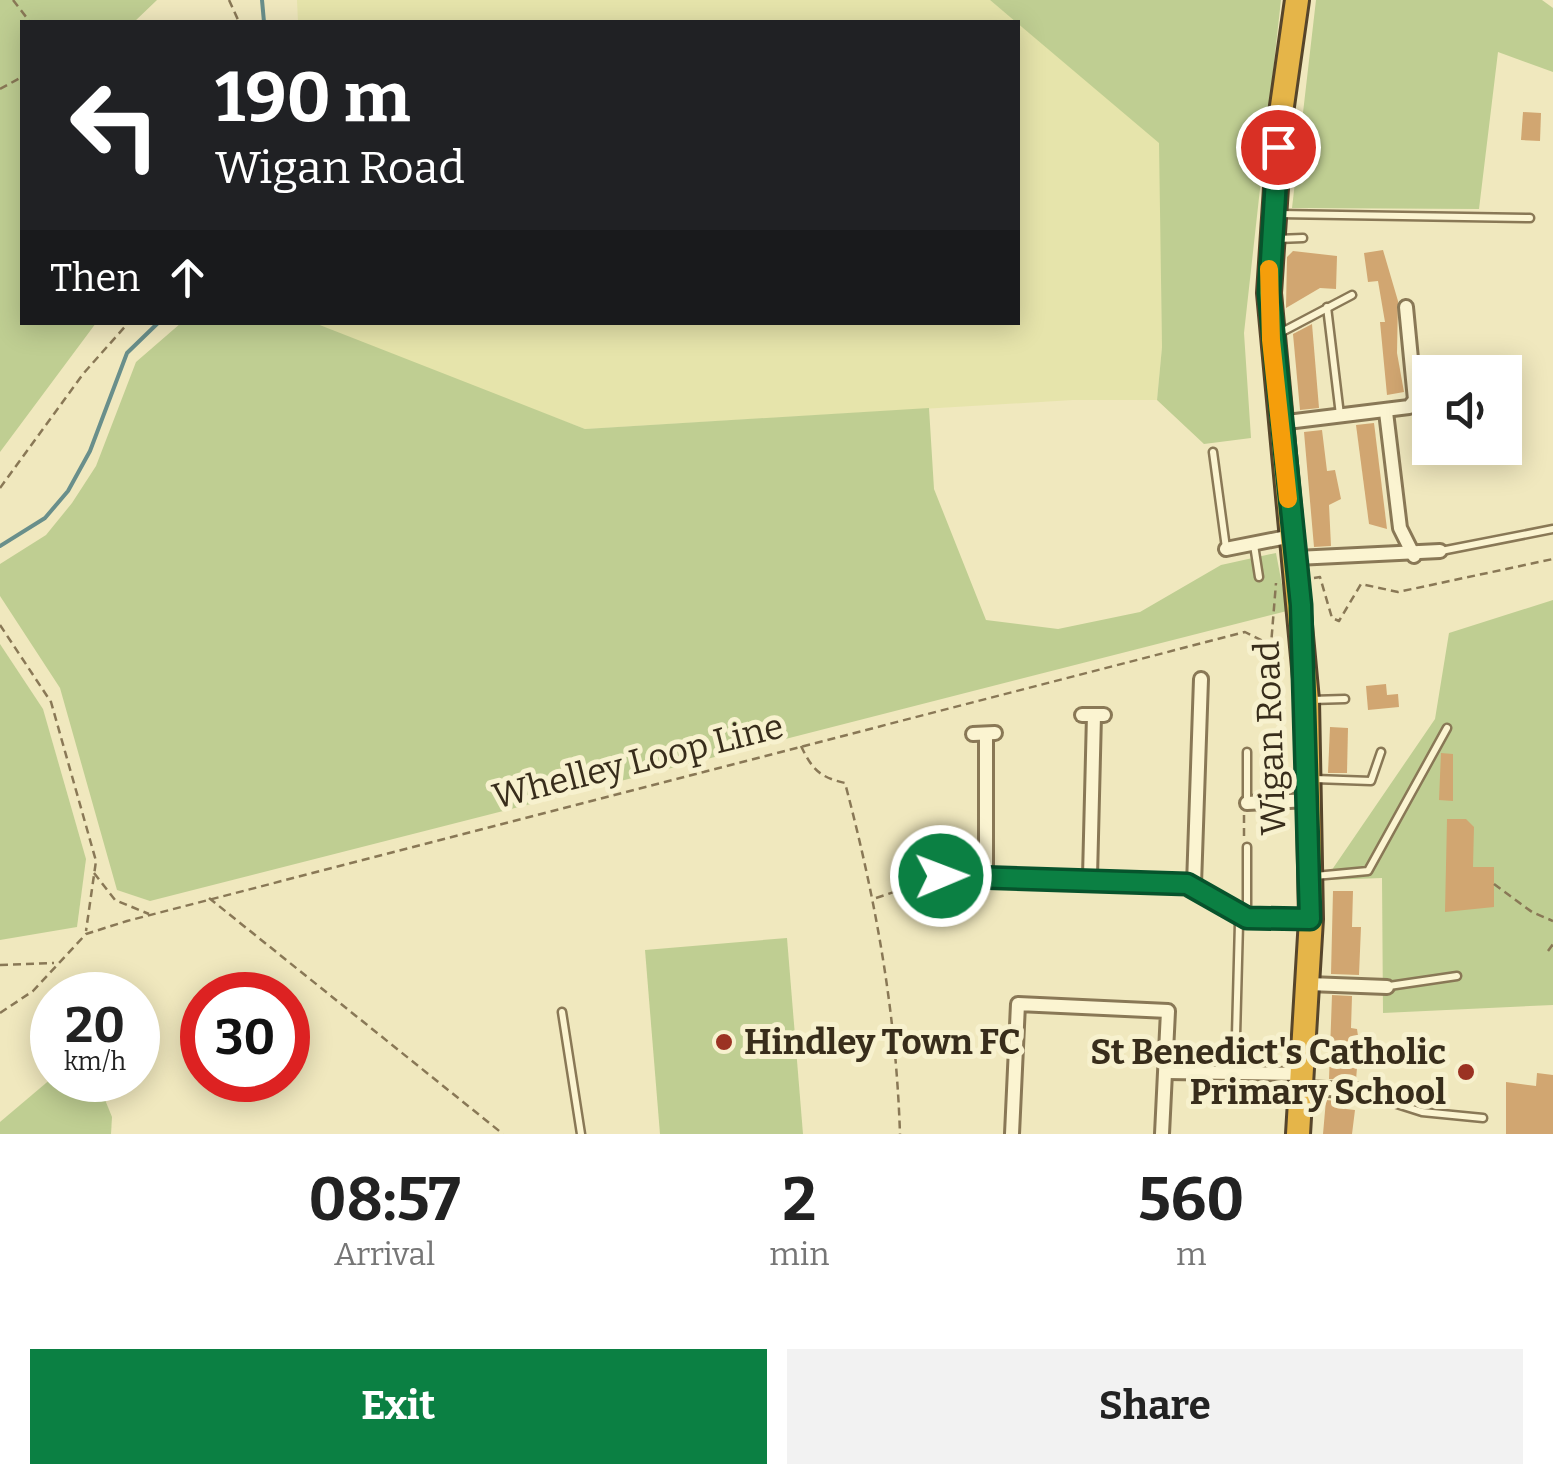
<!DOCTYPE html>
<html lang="en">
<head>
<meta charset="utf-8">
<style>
	body { margin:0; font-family:Bitter,serif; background:#f2f2f2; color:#222; height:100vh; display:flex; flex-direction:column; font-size:38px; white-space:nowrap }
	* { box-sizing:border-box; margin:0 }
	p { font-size:32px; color:#767676 }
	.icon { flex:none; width:55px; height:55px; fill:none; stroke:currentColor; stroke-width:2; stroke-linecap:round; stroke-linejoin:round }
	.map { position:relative; height:1134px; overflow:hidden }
	.panel { display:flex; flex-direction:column; background:#fff; flex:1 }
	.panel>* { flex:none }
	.top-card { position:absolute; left:20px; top:20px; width:1000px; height:305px; border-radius:0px; box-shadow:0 5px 25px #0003; background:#202124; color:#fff; overflow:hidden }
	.controls { position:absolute; left:1412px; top:355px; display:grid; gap:20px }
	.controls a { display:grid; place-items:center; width:110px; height:110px; border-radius:0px; background:#fff; box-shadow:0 5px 25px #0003; font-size:50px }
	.speed { position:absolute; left:30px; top:972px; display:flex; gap:20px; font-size:50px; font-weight:700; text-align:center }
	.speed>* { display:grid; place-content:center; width:130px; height:130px; border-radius:50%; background:#fff; box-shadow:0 5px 25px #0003; line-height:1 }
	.speed small { font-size:25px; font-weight:400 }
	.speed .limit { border:15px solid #d22; background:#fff; color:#111 }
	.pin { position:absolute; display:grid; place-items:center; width:85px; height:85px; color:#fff; margin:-42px; border:5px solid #fff; border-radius:50%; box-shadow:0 2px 10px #0007 }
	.me { position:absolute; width:110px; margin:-55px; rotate:89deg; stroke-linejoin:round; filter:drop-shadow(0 0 8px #0008) }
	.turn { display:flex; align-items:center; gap:35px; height:210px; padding:0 30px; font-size:45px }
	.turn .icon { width:130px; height:130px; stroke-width:2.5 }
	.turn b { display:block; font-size:70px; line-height:85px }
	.then { display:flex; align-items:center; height:95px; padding:0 30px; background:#0003; gap:20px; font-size:38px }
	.eta { display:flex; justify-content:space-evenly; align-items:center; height:170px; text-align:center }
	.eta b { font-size:60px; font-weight:700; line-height:70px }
	.primary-button { display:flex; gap:20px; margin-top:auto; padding:20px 30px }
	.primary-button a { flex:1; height:115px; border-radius:0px; background:#0b8043; color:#fff; font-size:40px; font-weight:700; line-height:115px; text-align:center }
	.primary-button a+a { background:#f2f2f2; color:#222 }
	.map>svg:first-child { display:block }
	.farmland { fill:#e6e4ab }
	.green { fill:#bfce92 }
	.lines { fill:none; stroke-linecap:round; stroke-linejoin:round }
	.stream { stroke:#698f8b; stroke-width:4 }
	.building { fill:#d1a671 }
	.lane-casing { stroke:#897856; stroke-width:11 }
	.street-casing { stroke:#897856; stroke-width:18 }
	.highway-casing { stroke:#56452b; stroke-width:28 }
	.path { stroke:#897856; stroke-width:2.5; stroke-dasharray:8 5; stroke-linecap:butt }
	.lane { stroke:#fbf4d1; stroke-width:6 }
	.street { stroke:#fbf4d1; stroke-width:12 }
	.highway { stroke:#e5b549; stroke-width:22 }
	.route-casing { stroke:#07532c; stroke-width:25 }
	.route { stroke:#0b8043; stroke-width:18 }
	.slow { stroke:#f59e0b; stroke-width:18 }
	.poi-dot { fill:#9b3223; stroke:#f7f1ce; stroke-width:4 }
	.labels { text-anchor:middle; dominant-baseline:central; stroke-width:10; stroke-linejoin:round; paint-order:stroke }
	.street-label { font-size:35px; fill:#382d1b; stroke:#f7f1ce }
	.poi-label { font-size:35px; font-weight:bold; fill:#382d1b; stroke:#f7f1ce; text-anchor:start }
</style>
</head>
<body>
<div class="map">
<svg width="1553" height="1134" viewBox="0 0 1553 1134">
	<rect width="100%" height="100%" fill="#f0e8be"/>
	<g class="farmland">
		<polygon points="297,0 990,0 1017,22 298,22"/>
		<polygon points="1018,23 1160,143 1162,347 1157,400 1073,400 585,429 312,325 1018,322"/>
	</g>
	<g class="green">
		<polygon points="0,0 157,0 134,22 22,22 22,322 96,323 0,452"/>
		<polygon points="990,0 1281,0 1244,333 1251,438 1204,444 1157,400 1162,347 1159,143"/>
		<polygon points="1316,0 1542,0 1553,8 1553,72 1498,52 1479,209 1292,208"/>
		<polygon points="312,322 585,429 929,408 934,489 986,620 1058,629 1140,612 1221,565 1276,553 1287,611 150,901 117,890 60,688 0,596 0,564 46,535 72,503 96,466 136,362 181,323"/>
		<polygon points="1553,600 1553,1005 1383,1013 1382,878 1325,880 1435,719 1449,633"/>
		<polygon points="0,644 43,709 86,859 77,927 0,940"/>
		<polygon points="787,938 803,1134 660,1134 645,950"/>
		<polygon points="52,1078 97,1080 112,1117 111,1134 0,1134 0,1122"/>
	</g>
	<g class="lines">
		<g class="stream">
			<polyline points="262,0 264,22"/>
			<polyline points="0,546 45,518 68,491 90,451 127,353 159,322"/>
		</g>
	</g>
	<g class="building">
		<polygon points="1523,112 1541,113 1540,141 1521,140"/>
		<polygon points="1383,250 1398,301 1397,353 1404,392 1387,395 1380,322 1385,322 1378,281 1368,282 1364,253"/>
		<polygon points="1293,251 1337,256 1336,289 1320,288 1286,308 1287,257"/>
		<polygon points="1312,324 1319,408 1300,410 1293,334"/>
		<polygon points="1374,423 1387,529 1369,524 1356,425"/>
		<polygon points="1322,430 1327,471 1335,470 1341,499 1329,505 1331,546 1314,547 1304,432"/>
		<polygon points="1386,684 1387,695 1398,694 1399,707 1368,710 1366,686"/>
		<polygon points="1330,727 1348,728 1347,773 1328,773"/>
		<polygon points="1441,753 1453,754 1453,801 1439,800"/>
		<polygon points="1447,819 1466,819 1474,827 1473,867 1494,867 1494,907 1445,912"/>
		<polygon points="1333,891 1353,891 1352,927 1361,927 1359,975 1331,974"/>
		<polygon points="1332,995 1352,996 1351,1028 1357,1029 1359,1043 1356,1080 1329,1079"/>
		<polygon points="1537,1073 1553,1075 1553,1134 1506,1134 1506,1082 1536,1086"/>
		<polygon points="1326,1100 1347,1102 1346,1109 1355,1110 1352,1134 1323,1134"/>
	</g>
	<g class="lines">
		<g class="lane-casing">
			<g id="lane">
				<polyline points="1279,214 1530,218"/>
				<polyline points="1277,239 1303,238"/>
				<polyline points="1327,307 1340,415"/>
				<polyline points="1280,333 1352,295"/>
				<polyline points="1213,452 1226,548"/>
				<polyline points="1254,545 1259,577"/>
				<polyline points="1441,551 1553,529"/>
				<polyline points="1311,700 1345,699"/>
				<polyline points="1315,779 1371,781 1381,752"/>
				<polyline points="1247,801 1247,752"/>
				<polyline points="1315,876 1368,871 1447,728"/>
				<polyline points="1389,986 1457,976"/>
				<polyline points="562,1012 581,1134"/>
				<polyline points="1235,1073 1239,923 1247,905 1247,847"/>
				<polyline points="1373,1091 1375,1097 1422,1112 1483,1118"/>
			</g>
		</g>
		<g class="street-casing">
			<g id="street">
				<polyline points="1386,412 1400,528 1414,556"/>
				<polyline points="1279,423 1409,407 1415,400 1406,307"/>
				<polyline points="1226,549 1292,536"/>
				<polyline points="1296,558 1440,551"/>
				<polyline points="1082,715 1104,715"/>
				<polyline points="973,734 995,733"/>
				<polyline points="1247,803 1309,800"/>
				<polyline points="986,875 986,734"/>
				<polyline points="941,876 1187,884 1247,919 1311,919"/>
				<polyline points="1090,877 1094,715"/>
				<polyline points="1194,885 1201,679"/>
				<polyline points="1309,984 1387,987"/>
				<polyline points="1167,1072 1304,1074"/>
				<polyline points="1303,1088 1373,1091"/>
				<polyline points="1012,1134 1018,1004 1168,1011 1162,1134"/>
			</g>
		</g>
		<g class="highway-casing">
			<polyline id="highway" points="1297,0 1281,113 1269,293 1307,700 1311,919 1298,1134"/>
		</g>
		<g class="path">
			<polyline points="13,0 30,22"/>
			<polyline points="229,0 239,22"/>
			<polyline points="0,89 22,77"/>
			<polyline points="0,488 83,374 129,322"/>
			<polyline points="1314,578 1320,577 1332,618 1339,621 1361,584 1398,592 1553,559"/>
			<polyline points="0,625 51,702 96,861 86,931"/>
			<path d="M801 746C812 769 819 777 845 783 876 900 896 1013 900 1134"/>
			<polyline points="1244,815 1244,837"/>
			<polyline points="94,873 115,900 149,914"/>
			<polyline points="1494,884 1532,912 1553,921"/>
			<polyline points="209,898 503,1134"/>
			<polyline points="876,898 930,880"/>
			<polyline points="1548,951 1553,944"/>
			<polyline points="0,965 54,963"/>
			<polyline points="0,1013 33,991 86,934 127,921 1245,632 1271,645 1276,583"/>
		</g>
		<use href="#lane" class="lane"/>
		<use href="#street" class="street"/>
		<use href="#highway" class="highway"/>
	</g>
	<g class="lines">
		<g class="route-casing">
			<polyline id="route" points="941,876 1187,884 1247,918 1310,919 1301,605 1269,293 1278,147"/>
		</g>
		<use href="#route" class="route"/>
		<polyline class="slow" points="1269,269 1271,340 1288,499"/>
	</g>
	<g class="poi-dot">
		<circle cx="724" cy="1042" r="10"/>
		<circle cx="1466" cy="1072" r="10"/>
	</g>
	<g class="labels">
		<g class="street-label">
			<text transform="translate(1270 738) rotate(-92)">Wigan Road</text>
			<text transform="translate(638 761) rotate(-14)">Whelley Loop Line</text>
		</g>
		<g class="poi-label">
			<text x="744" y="1042">Hindley Town FC</text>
			<text x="1446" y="1052" text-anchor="end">St Benedict's Catholic<tspan x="1446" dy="40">Primary School</tspan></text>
		</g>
	</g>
</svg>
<div class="controls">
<a><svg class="icon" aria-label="sound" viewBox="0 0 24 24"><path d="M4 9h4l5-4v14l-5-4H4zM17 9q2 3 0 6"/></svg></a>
</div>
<div class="speed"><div>20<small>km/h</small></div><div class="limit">30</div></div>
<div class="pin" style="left:1278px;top:147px;background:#d93025"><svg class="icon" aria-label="arrive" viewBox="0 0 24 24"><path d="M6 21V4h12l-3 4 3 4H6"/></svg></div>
<svg class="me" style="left:941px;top:876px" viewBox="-20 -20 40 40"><circle r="17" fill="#0b8043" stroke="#fff" stroke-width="3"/><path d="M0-11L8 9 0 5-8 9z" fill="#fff"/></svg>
<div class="top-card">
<div class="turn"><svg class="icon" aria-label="left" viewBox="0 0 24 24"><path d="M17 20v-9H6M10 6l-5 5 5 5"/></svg><div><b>190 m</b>Wigan Road</div></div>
<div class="then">Then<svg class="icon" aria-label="ahead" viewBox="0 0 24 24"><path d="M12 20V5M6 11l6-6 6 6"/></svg></div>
</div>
</div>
<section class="panel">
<div class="eta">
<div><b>08:57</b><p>Arrival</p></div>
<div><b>2</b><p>min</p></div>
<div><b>560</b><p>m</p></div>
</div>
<div class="primary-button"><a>Exit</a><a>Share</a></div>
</section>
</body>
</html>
